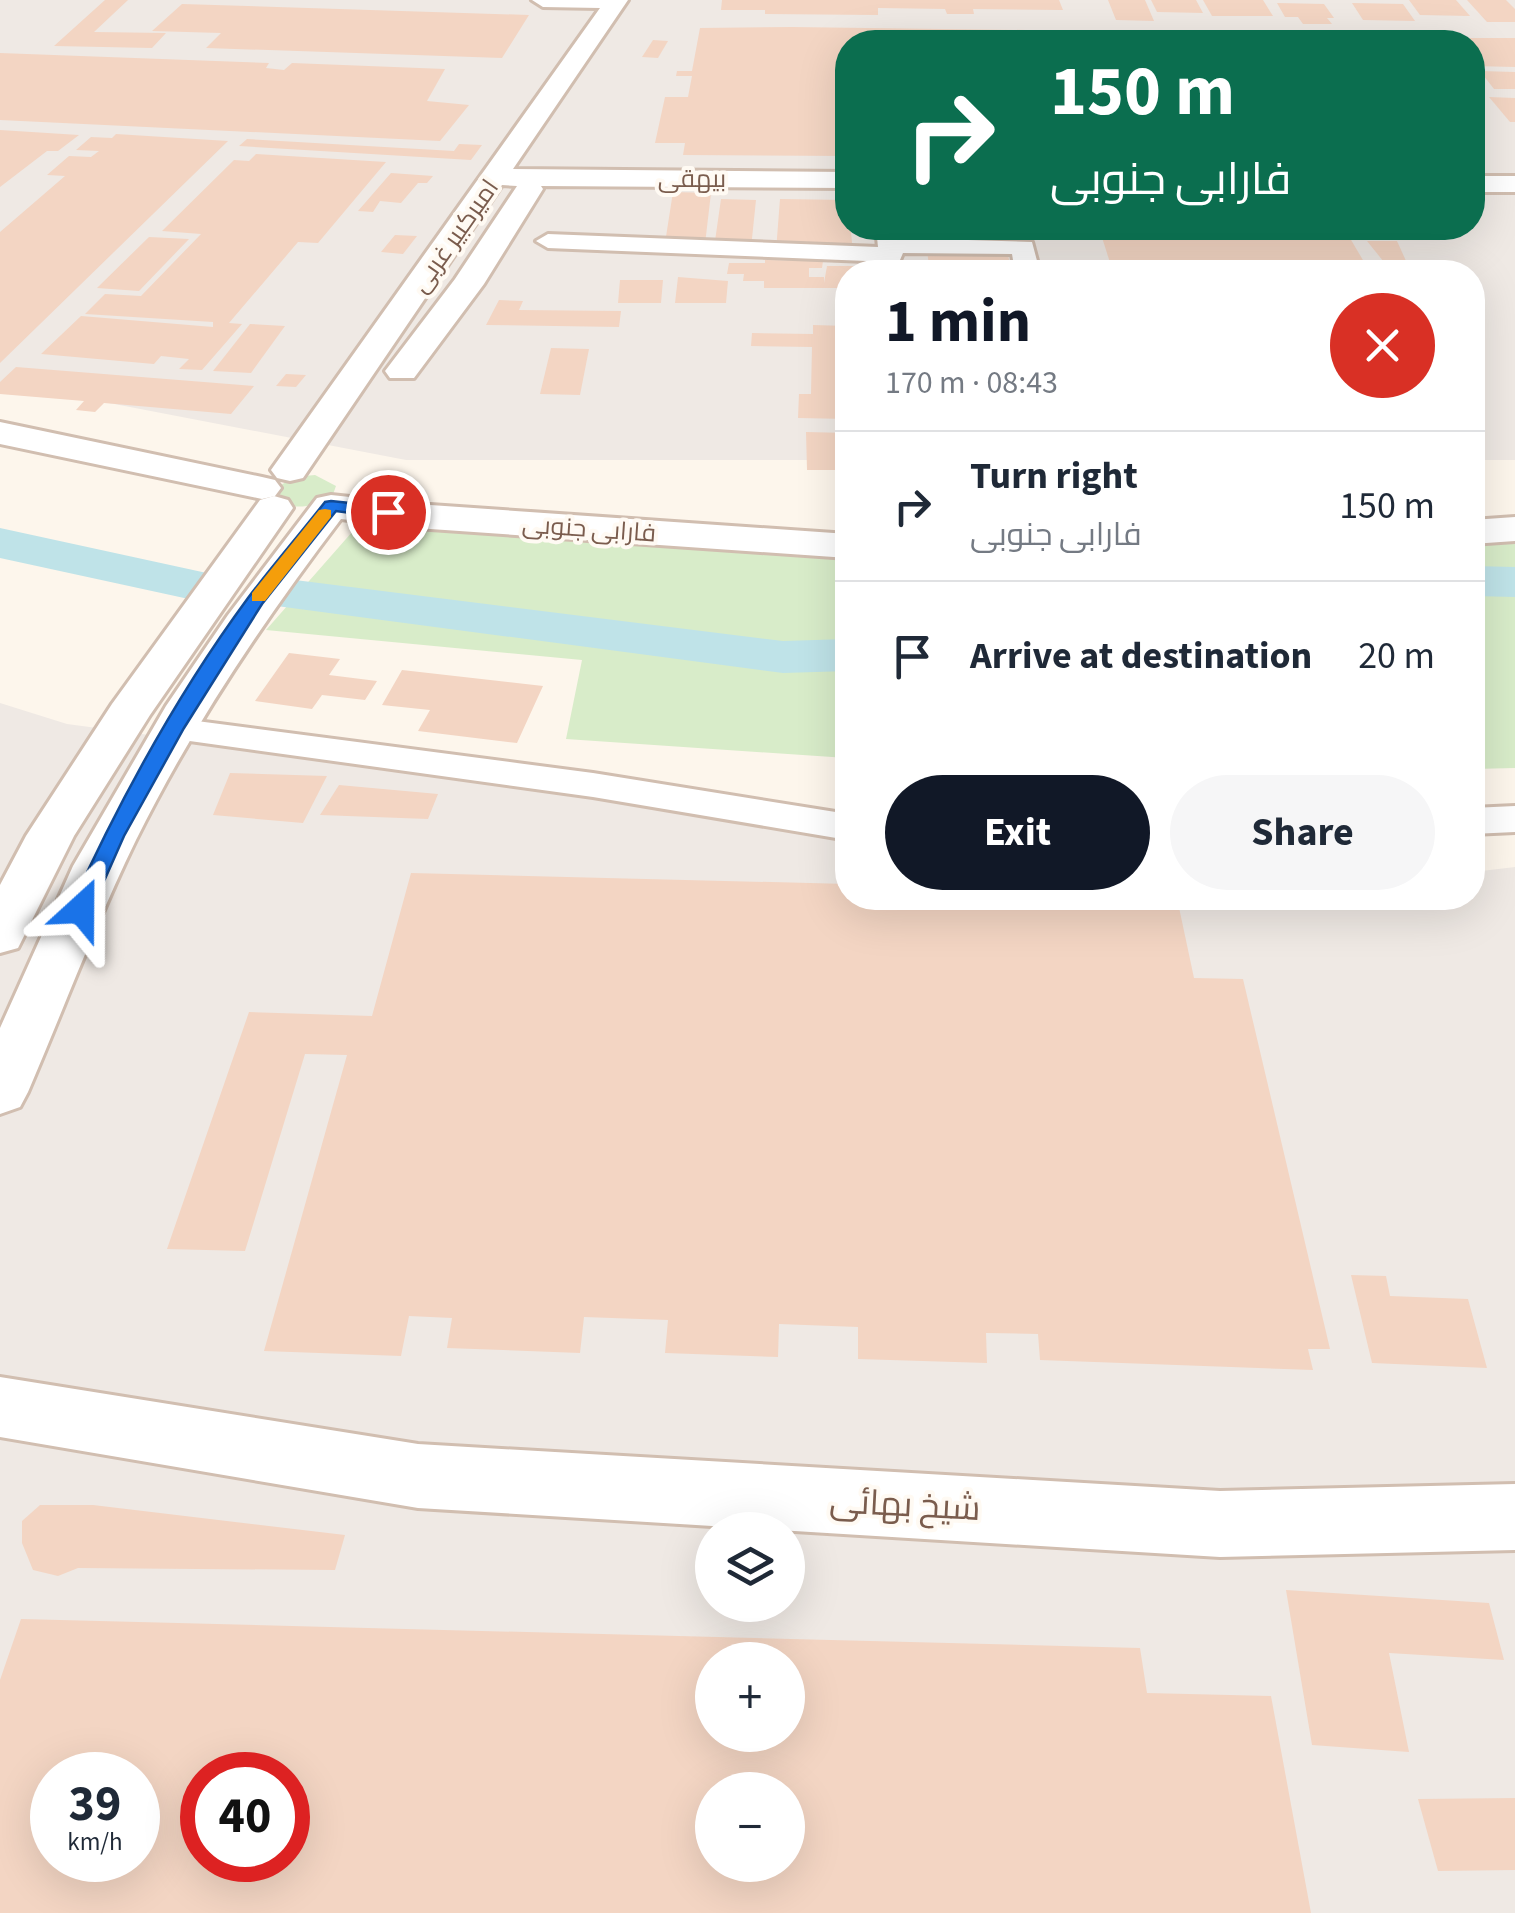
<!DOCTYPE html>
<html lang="en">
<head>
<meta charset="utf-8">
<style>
	body { margin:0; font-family:"Source Sans 3",Cairo,sans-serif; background:#f6f6f7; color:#1f2937; height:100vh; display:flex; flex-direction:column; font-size:38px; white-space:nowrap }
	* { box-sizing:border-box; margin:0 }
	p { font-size:32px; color:#747a83 }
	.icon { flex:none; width:55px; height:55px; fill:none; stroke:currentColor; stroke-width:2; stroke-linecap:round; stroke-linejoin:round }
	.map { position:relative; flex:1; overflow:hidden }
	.side { position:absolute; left:835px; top:260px; width:650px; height:650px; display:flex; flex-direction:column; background:#fff; border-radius:40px; box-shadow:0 10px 40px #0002 }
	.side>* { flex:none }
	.hud { position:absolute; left:835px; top:30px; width:650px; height:210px; border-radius:40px; box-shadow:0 10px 40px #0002; background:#0b6e4f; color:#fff; overflow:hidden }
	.tools { position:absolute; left:695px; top:1512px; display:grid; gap:20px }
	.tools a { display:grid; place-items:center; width:110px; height:110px; border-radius:50%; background:#fff; box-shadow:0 10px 40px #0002; font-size:50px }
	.speed { position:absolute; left:30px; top:1752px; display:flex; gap:20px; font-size:50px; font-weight:700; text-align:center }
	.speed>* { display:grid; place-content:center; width:130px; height:130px; border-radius:50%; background:#fff; box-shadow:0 10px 40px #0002; line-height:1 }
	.speed small { font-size:25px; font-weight:400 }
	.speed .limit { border:15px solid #d22; background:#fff; color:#111 }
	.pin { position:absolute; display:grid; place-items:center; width:85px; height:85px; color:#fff; margin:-42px; border:5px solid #fff; border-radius:50%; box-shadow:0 2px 10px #0007 }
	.me { position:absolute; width:110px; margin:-55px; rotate:24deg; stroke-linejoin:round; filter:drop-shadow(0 0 8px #0008) }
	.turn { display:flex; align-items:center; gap:35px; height:210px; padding:0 50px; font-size:45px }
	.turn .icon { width:130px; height:130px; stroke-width:2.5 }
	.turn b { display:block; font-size:70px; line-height:85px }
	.round { display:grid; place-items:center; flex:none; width:105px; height:105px; border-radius:52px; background:#f6f6f7 }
	.head { display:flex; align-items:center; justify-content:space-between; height:170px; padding:0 50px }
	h1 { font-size:60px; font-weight:700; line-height:75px; color:#111827 }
	.action { display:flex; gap:20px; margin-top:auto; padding:20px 50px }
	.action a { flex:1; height:115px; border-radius:60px; background:#111827; color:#fff; font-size:40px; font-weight:700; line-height:115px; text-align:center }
	.action a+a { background:#f6f6f7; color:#1f2937 }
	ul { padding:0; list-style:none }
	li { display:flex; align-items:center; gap:30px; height:150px; padding:0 50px; border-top:2px solid #e0e1e3 }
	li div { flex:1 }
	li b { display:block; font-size:38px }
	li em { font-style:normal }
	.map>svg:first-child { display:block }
	.industrial { fill:#efe9e4; fill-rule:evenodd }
	.green { fill:#d8ecc9 }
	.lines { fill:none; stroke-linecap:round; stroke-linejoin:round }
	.river { fill:#bfe3e8; fill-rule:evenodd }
	.building { fill:#f3d5c3; fill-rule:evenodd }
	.minor-casing { stroke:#d1beb0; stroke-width:6 }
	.tertiary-casing { stroke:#d1beb0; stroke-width:6 }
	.minor { fill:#fff; fill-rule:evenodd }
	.tertiary { fill:#fff; fill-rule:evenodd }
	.route { fill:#1a73e8; stroke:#114b97; stroke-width:2.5 }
	.slow { fill:#f59e0b }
	.labels { text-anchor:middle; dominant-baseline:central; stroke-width:8; stroke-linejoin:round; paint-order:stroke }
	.far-street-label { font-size:25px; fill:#7a5c4d; stroke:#fffaf3 }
	.near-street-label { font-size:35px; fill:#7a5c4d; stroke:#fffaf3 }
</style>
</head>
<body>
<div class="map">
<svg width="1515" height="1913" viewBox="0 0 1515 1913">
	<rect width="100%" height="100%" fill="#fdf6ec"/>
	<g class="industrial">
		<path d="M0 0H1515V460H1473L1472 272H848L847 460H406L0 382ZM848 42H1472V228H848Z"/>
		<path d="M0 703 67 724 847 828 848 898H1472L1473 872 1515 867V1913H0ZM712 1530H788V1605H712ZM712 1660H788V1735H712ZM52 1775H138V1860H52ZM202 1775H288V1860H202ZM712 1790H788V1865H712Z"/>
	</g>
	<g class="green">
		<path d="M315 475 336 486 332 497C311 507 295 511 274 500L273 490 294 477Z"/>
		<polygon points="360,523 847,554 847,758 566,739 582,660 266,630"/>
		<polygon points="1515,537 1515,768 1473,769 1473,539"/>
	</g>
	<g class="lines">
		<g class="river">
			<polygon points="0,528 216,575 223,586 216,597 198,601 0,558"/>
			<polygon points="1472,566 1515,567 1515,597 1472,596"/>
			<polygon points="287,579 783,641 848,639 848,671 783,673 269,605 262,594 269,583"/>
		</g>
	</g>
	<g class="building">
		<polygon points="105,0 128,0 94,32 166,33 152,48 54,46"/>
		<polygon points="722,0 1059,0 1063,10 973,9 974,14 947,14 945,9 878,8 878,15 765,14 765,10 721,10"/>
		<polygon points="1108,0 1145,0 1154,21 1116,20"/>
		<polygon points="1151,0 1196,0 1203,13 1157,12"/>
		<polygon points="1203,0 1263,0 1273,16 1212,16"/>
		<polygon points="1409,0 1456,0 1470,16 1420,15"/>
		<polygon points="1467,0 1506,0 1515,9 1515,22 1487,22"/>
		<polygon points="1277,3 1324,4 1334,18 1327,18 1332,24 1303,24 1298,17 1285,17"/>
		<polygon points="1352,3 1403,4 1415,21 1363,20"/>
		<polygon points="182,4 529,15 502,58 206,48 221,33 152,31"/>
		<polygon points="792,27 1026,30 1030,42 848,42 848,156 683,155 685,143 655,143 665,97 688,97 692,76 676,76 677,71 692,71 700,28"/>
		<polygon points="1444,38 1515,38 1515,67 1472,66 1472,42 1448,42"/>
		<polygon points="653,40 668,41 658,58 642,57"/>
		<polygon points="0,53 269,63 266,68 284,70 292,63 445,69 427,101 469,105 440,141 0,120"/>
		<polygon points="1480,71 1515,72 1515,89 1494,89"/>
		<polygon points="1489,97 1515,98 1515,122 1510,122"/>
		<polygon points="0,130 79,135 58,151 47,151 0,187"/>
		<polygon points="116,134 228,141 0,363 0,232 65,176 47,175 69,156 91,157 99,151 76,150 91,137 112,138"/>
		<polygon points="247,139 454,151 459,144 482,145 471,160 239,146"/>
		<polygon points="256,154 386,162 318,243 298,242 229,323 242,324 202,370 179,369 189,359 161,356 154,364 41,354 81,316 213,327 213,322 85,314 105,294 141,296 201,234 162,231 234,160 249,161"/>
		<polygon points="391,173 433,176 427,183 418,183 401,203 380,201 373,212 358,211"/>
		<polygon points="673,192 711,193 705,244 665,243"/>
		<polygon points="721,199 756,200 751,248 714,248"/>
		<polygon points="780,199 848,200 853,253 776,251"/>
		<polygon points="1099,228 1344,228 1370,272 1113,272"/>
		<polygon points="395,235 417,236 403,254 381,252"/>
		<polygon points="149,237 189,239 139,291 97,288"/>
		<polygon points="1367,241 1397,241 1411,272 1392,272"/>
		<polygon points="927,251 1007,251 1012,272 930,272"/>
		<polygon points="765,260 823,261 822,268 809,268 809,277 824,277 824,283 827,266 873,266 874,272 848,272 848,288 764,288 764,281 743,281 744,274 727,274 729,263 765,263"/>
		<polygon points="678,277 728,281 726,303 675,303"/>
		<polygon points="620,280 663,280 661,303 618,303"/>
		<polygon points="499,300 523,301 519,310 621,311 619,327 486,325"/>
		<polygon points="250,324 285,326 251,373 213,371"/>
		<polygon points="813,325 848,326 848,419 798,418 799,394 811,394 812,347 751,346 752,333 813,334"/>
		<polygon points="551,348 589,349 580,395 540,394"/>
		<polygon points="16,367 254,386 231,414 104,403 95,412 76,410 84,401 0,394 0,382"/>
		<polygon points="286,374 306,375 296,387 276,386"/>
		<polygon points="806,432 848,433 848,470 807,470"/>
		<polygon points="289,653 340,659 329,675 377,681 365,700 322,695 312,709 255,701"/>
		<polygon points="402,670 543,686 517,743 418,731 430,710 382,705"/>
		<polygon points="230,773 327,776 303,823 213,815"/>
		<polygon points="339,785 438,794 428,819 320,815"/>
		<polygon points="411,873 848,884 848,898 1177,898 1194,978 1243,979 1330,1349 1308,1349 1313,1370 1040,1360 1038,1334 986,1333 987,1363 858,1359 858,1327 779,1324 778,1357 665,1353 668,1320 584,1317 580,1353 447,1348 452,1318 409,1316 401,1356 264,1351 347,1055 305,1054 245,1251 167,1249 249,1012 372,1016"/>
		<polygon points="1351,1275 1386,1276 1390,1296 1468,1299 1487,1368 1372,1363"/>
		<polygon points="40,1505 93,1505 345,1535 335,1570 78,1568 58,1576 33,1570 22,1543 22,1521"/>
		<polygon points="1286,1590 1489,1603 1504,1660 1389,1653 1409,1752 1312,1745"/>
		<path d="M21 1619 1140 1648 1147 1693 1271 1696 1311 1913H0V1680ZM712 1660H788V1735H712ZM52 1775H138V1860H52ZM202 1775H288V1860H202ZM712 1790H788V1865H712Z"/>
		<polygon points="1515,1798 1515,1870 1438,1871 1418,1799"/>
	</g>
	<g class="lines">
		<g class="minor-casing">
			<g id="minor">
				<polygon points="876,228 900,228 901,238 1032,242 1040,272 1015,272 1012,254 903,253 900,260 891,262 548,248 536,241 548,234 878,247"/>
				<polygon points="174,718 593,773 848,814 848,840 593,797 161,737 156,729 161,721"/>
				<polygon points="1515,806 1515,832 1472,834 1472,808"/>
			</g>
		</g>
		<g class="tertiary-casing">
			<g id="tertiary">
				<polygon points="532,0 628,0 513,169 848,172 848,188 541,186 543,189 484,284 414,378 390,378 385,371 455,279 517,186 502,185 303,478 290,481 277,478 271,470 600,8 543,7"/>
				<rect x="1472" y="176" width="43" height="16"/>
				<polygon points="0,422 262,477 275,480 281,488 275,496 262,499 0,444"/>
				<path d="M331 495 416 504 848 534V558L416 528 341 519C264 620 193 725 136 840 96 922 64 1008 28 1092L20 1107 0 1114V1028L73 866 166 706 228 615 317 498Z"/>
				<polygon points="274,496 288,500 293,508 150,715 74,836 18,948 0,953 0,885 26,836 112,704 260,500"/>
				<polygon points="1515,517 1515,541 1472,544 1472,520"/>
				<polygon points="0,1377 418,1444 1220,1491 1515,1484 1515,1550 1220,1557 418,1508 0,1437"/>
			</g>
		</g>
		<use href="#minor" class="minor"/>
		<use href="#tertiary" class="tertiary"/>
	</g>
	<path class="route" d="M331 501 388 507 396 512 388 518 336 511 262 604 184 728 124 836 89 915H73L70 909C119 801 178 693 248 598 273 565 300 534 325 502Z"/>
	<polygon class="slow" points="325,509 331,510 331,517 265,601 252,601 252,593 319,510"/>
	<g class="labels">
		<g class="far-street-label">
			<text x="692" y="179">بیهقی</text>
			<text transform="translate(455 236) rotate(-55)">امیرکبیر غربی</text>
			<text transform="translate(589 529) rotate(4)">فارابی جنوبی</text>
		</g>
		<g class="near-street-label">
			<text transform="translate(905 1505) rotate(3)">شیخ بهائی</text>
		</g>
	</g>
</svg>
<div class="tools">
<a><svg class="icon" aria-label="layers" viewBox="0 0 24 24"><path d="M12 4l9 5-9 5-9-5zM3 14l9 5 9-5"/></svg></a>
<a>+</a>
<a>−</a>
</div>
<div class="speed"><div>39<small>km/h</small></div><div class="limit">40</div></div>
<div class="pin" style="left:388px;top:512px;background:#d93025"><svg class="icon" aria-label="arrive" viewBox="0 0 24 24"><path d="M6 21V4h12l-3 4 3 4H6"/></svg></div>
<svg class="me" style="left:81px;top:909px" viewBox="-20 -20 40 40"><path d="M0-17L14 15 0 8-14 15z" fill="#1a73e8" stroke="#fff" stroke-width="4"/></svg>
<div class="hud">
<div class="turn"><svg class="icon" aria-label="right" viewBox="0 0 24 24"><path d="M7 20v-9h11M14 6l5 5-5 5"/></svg><div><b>150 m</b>فارابی جنوبی</div></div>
</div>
<section class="side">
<div class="head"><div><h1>1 min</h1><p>170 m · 08:43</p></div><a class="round" style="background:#d93025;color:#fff"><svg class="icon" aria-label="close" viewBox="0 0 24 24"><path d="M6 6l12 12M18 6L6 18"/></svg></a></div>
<ul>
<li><svg class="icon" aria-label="right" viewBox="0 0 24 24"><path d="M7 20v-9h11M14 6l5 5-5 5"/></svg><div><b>Turn right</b><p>فارابی جنوبی</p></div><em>150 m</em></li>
<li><svg class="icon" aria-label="arrive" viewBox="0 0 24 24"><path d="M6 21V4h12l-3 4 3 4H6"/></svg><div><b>Arrive at destination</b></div><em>20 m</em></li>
</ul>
<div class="action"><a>Exit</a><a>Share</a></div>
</section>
</div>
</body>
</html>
